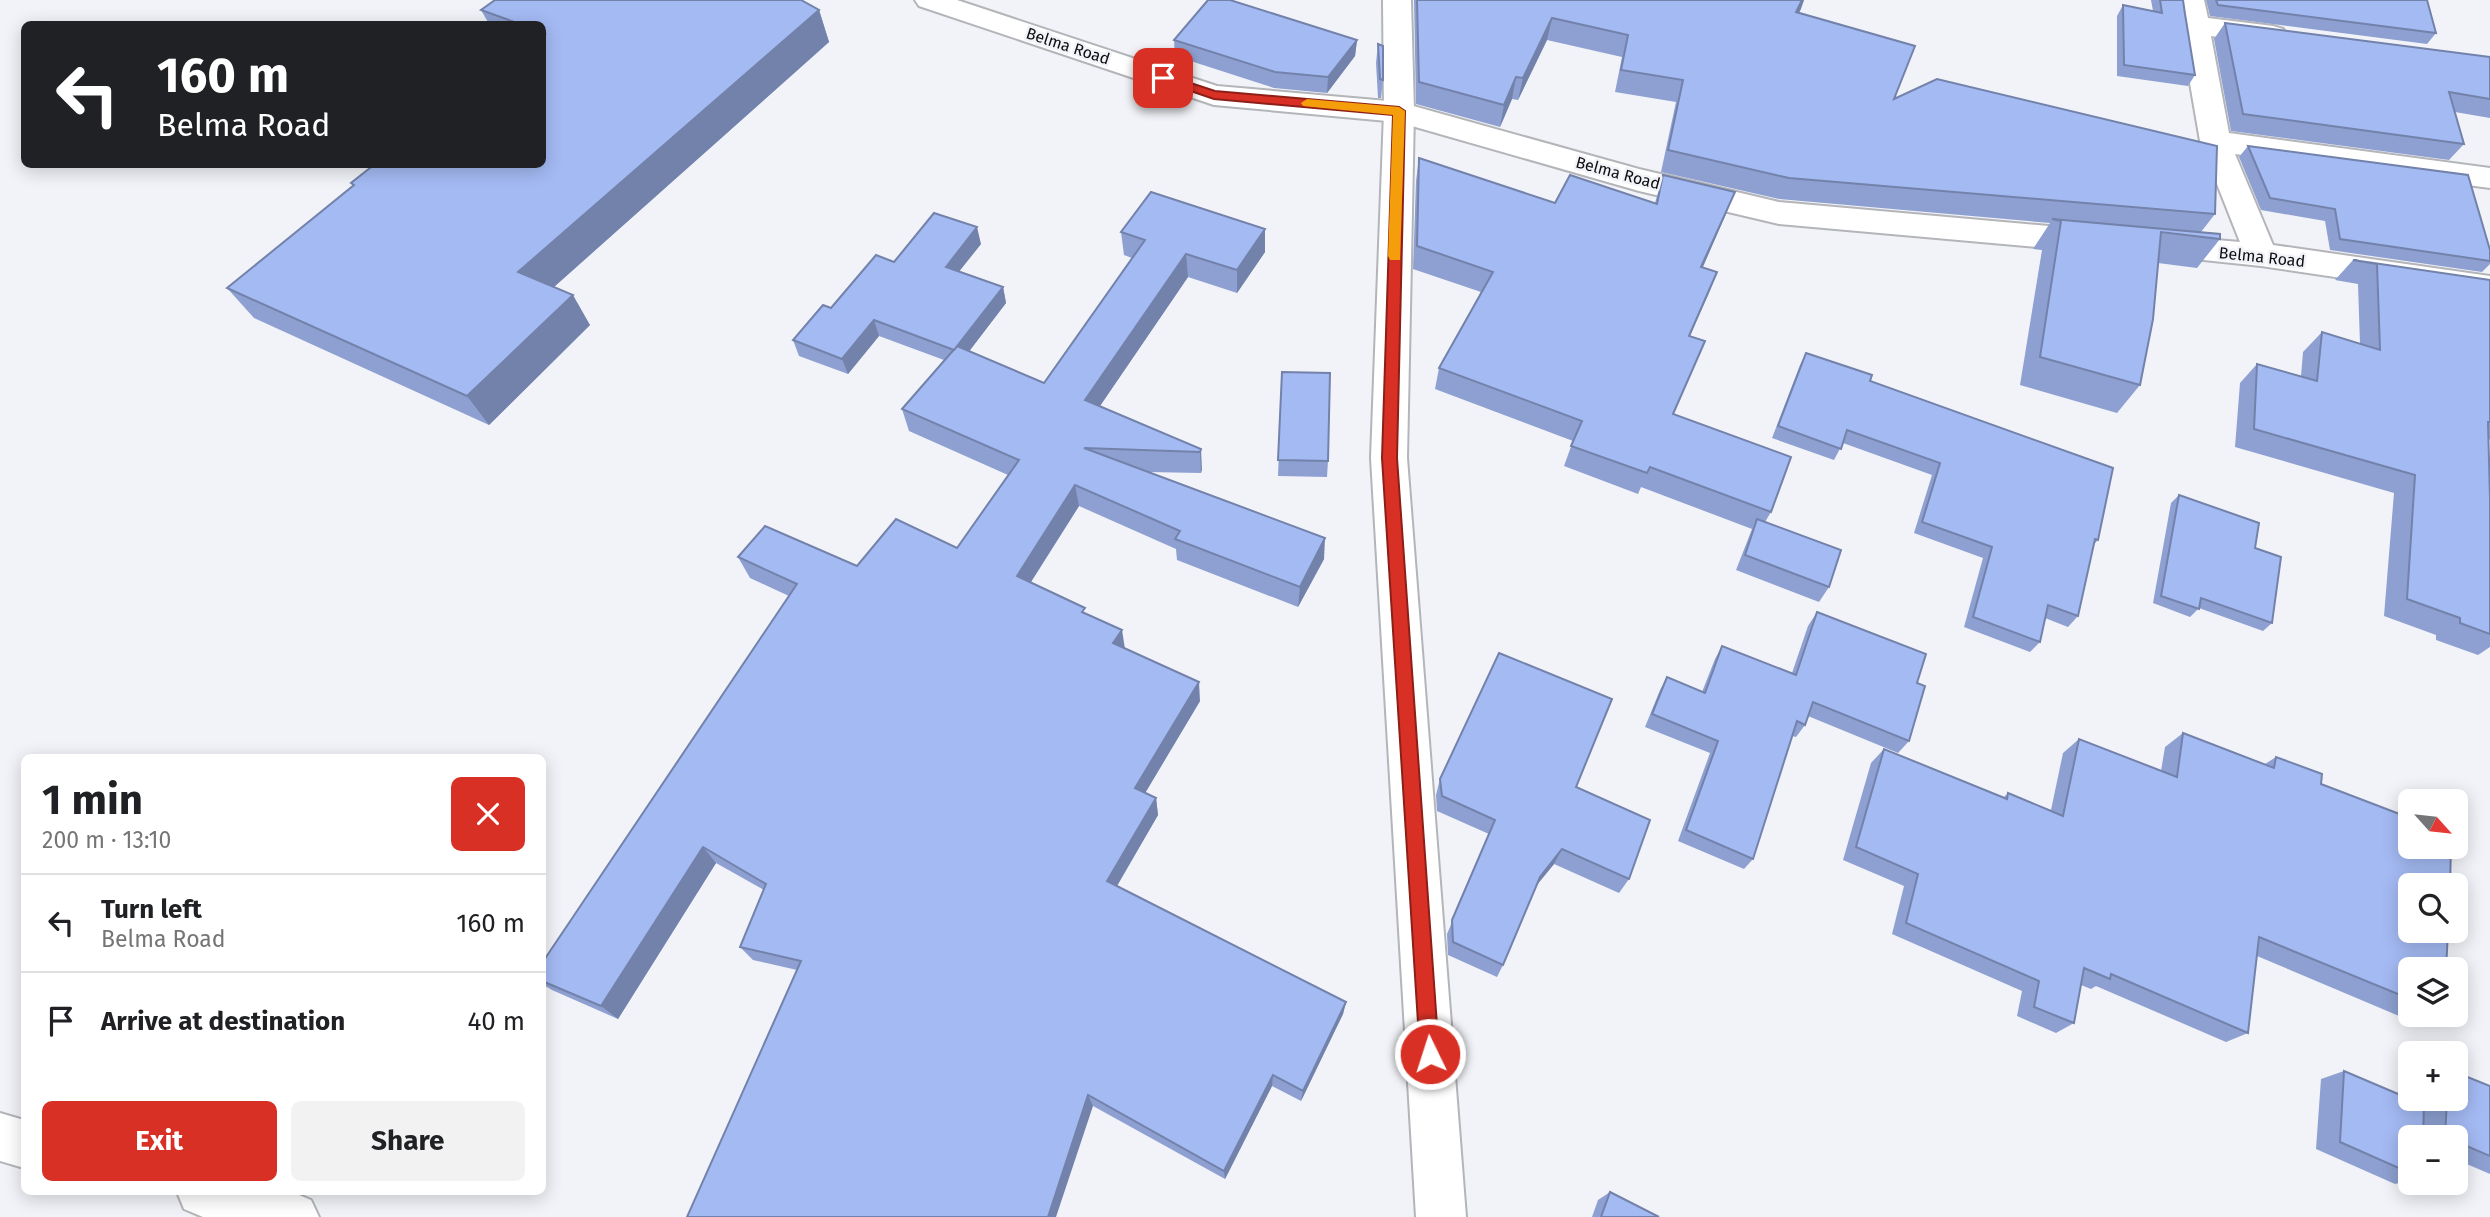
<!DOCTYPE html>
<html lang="en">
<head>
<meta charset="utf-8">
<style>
	body { margin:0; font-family:"Fira Sans",sans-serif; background:#f2f2f2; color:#202124; height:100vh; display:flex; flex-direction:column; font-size:26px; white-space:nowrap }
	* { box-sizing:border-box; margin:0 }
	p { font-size:23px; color:#757577 }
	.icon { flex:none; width:38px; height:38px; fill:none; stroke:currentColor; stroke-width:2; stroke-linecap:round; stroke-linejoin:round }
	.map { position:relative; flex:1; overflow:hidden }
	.panel { position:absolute; left:21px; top:754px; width:525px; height:441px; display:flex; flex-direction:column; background:#fff; border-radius:10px; box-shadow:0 4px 18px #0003 }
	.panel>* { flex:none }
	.guide { position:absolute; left:21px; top:21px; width:525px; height:147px; border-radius:10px; box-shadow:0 4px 18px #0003; background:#202124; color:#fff; overflow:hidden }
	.needle { width:46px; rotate:117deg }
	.fabs { position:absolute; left:2398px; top:789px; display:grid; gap:14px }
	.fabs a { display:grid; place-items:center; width:70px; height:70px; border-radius:10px; background:#fff; box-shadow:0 4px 18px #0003; font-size:35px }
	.pin { position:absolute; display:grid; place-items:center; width:60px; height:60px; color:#fff; margin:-30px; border-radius:14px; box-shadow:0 4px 10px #0006 }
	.me { position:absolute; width:77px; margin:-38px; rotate:356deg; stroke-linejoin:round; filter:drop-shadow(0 0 5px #0008) }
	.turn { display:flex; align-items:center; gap:24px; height:147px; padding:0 21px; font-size:32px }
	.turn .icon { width:91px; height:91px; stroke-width:2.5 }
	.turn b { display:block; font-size:49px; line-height:60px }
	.round { display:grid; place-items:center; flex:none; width:74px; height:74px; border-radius:10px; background:#f2f2f2 }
	.headline { display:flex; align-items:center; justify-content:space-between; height:119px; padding:0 21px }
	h1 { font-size:42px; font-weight:700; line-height:52px }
	.action { display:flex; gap:14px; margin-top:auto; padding:14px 21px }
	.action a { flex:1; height:80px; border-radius:10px; background:#d93025; color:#fff; font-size:28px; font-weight:700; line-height:80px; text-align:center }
	.action a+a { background:#f2f2f2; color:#202124 }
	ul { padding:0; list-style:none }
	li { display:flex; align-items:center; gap:21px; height:98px; padding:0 21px; border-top:2px solid #e0e0e0 }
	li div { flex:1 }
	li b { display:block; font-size:26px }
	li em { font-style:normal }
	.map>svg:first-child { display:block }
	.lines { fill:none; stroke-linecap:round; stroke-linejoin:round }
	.minor-casing { stroke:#b3b5b9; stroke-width:4 }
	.secondary-casing { stroke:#b3b5b9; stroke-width:4 }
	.minor { fill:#fff; fill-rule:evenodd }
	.secondary { fill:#fff; fill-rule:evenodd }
	.wall { fill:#8da0d1 }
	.shaded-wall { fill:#7382aa }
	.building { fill:#a4baf3; stroke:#7382aa; stroke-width:2 }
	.route { fill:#d93025; stroke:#8d1f18; stroke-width:2 }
	.slow { fill:#f59e0b }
	.labels { text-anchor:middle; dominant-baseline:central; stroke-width:5; stroke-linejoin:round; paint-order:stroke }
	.far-street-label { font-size:16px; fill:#0d0d0f; stroke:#f2f3f8 }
</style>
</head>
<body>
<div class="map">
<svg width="2490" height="1217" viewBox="0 0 2490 1217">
	<rect width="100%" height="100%" fill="#f2f3f8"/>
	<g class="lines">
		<g class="minor-casing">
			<g id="minor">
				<polygon points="915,0 957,0 1217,86 1399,102 1639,169 1779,202 2093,230 2104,233 2109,241 2104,249 2093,252 1779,224 1639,191 1398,122 1214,105 919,6"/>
				<polygon points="2178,0 2204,0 2208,18 2273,26 2283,29 2287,35 2283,41 2273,44 2211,36 2229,133 2490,168 2490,188 2235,154 2273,245 2490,276 2490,300 2261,266 2146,254 2141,246 2146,238 2157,235 2240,242 2200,141 2180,25"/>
				<polygon points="0,1113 24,1120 24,1168 0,1161"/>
				<polygon points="177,1192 292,1192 311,1200 319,1217 203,1217 184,1209"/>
			</g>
		</g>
		<g class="secondary-casing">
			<polygon id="secondary" points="1383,0 1411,0 1414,112 1407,458 1466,1217 1416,1217 1371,458 1384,112"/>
		</g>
		<use href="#minor" class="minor"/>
		<use href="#secondary" class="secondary"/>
	</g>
	<g class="wall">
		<polygon points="1414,0 1804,0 1798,13 1894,99 2215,214 2201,232 2220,239 2197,268 2158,263 2140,385 2117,413 2020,385 2042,250 2033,249 2050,223 1779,199 1661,172 1676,102 1615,92 1622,57 1547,40 1518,100 1512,99 1500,127 1416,104"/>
		<polygon points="2151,0 2183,0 2185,14 2195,75 2188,86 2117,76 2117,16 2123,5 2153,11"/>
		<polygon points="2206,0 2427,0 2436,33 2427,44 2210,16"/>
		<polygon points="481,10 819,10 829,42 554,287 590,325 489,425 254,318 227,288 353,186 351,183 542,164 542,24 489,24"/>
		<polygon points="2225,23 2490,57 2490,118 2455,112 2464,144 2449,160 2231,131 2214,39"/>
		<polygon points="1174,40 1357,40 1355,56 1327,93 1274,88 1175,56"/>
		<polygon points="1378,44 1383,80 1381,98 1378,98 1376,63"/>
		<polygon points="2248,146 2490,250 2490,264 2482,272 2330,250 2325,221 2261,210 2239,157"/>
		<polygon points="1419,158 1555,203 1655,203 1663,175 1735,192 1703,267 1717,272 1690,336 1673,414 1771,512 1765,522 1829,587 1819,602 1736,570 1752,529 1641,487 1638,494 1564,466 1573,441 1435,389 1439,368 1481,292 1413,269 1416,181"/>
		<polygon points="1265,229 1265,252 1237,293 1188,277 1100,406 1201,449 1201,473 1147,472 1324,559 1298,607 1177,560 1176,549 1079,506 1031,582 1086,614 1125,649 1200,701 1145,793 1156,798 1158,815 1117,886 1346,1002 1343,1014 1301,1101 1272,1086 1225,1179 1093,1106 797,970 753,960 740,947 764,890 716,863 618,1019 552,990 542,984 542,963 789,596 750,578 738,557 857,566 957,548 1008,475 909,431 902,409 944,360 879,336 848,374 799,356 793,340 894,262 981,244 959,271 1003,287 1006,303 969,351 1044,383 1132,258 1124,255 1121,232"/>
		<polygon points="2353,260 2490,280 2490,439 2488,441 2490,498 2490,647 2478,655 2436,640 2436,635 2384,616 2394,493 2235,447 2240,383 2257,364 2301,376 2303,352 2322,332 2360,344 2358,284 2335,280"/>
		<polygon points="1806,353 1870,381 2098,540 2093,545 2078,616 2068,627 2045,618 2040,642 2030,652 1964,627 1983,558 1914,533 1932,475 1843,443 1834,460 1772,438 1800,365"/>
		<polygon points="1282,372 1328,461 1327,477 1278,476"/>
		<polygon points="2179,495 2255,548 2272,623 2263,631 2199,608 2190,617 2153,603 2171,503"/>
		<polygon points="1817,612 1917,683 1909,741 1898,753 1808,716 1805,725 1796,737 1792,736 1753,859 1744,869 1678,841 1710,753 1645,727 1660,690 1667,677 1702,692 1715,659 1722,646 1792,673 1808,626"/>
		<polygon points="2183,733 2265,764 2276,757 2321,784 2410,970 2410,1015 2442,1015 2418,1024 2257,956 2248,1033 2226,1042 2096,986 2091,989 2081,985 2074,1023 2056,1033 2017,1016 2022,991 1892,934 1904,886 1843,860 1871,763 1884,749 2003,798 2008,793 2051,810 2063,753 2079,739 2161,771 2165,747"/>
		<polygon points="1440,779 1576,787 1629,879 1619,893 1554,864 1535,887 1503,965 1497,977 1448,955 1447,934 1489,834 1437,811 1436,795"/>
		<polygon points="2344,1071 2421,1104 2421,1099 2455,1099 2490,1086 2490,1174 2455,1159 2455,1138 2410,1138 2410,1180 2395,1184 2316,1149 2321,1079"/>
		<polygon points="1610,1192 1659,1217 1592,1217 1598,1200"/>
	</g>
	<g class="shaded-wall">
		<polygon points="1802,0 1804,0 1801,9 1788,35 1796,12"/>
		<polygon points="819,10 829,42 537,302 518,272"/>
		<polygon points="1552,18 1547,40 1518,100 1523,78"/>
		<polygon points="1357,40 1355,56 1327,93 1328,77"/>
		<polygon points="1516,77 1512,99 1500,127 1504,105"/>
		<polygon points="1735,192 1726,214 1693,289 1701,267"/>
		<polygon points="977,227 981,244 950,283 946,267"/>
		<polygon points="1265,229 1265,252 1237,293 1237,270"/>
		<polygon points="1186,254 1188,277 1089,422 1085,400"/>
		<polygon points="1717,272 1708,295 1680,357 1689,336"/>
		<polygon points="1003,287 1006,303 958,366 954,350"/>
		<polygon points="573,295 590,325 489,425 467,396"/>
		<polygon points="874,320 879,336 848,374 842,359"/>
		<polygon points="1201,449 1202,470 1201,473 1200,452"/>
		<polygon points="1075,485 1079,506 1022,596 1017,576"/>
		<polygon points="1325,538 1324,559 1298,607 1300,587"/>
		<polygon points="1122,630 1125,649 1113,643"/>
		<polygon points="1199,682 1200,701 1138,805 1135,788"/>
		<polygon points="1156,798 1158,815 1111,896 1107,881"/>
		<polygon points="703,847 716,863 618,1019 601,1006"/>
		<polygon points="1562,849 1554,864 1532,891 1540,877"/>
		<polygon points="1346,1002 1343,1014 1301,1101 1303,1091"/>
		<polygon points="1273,1075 1272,1086 1225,1179 1224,1171"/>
		<polygon points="1088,1095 1093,1106 1056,1217 1048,1217"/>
	</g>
	<g class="building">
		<polygon points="495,0 801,0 819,10 518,272 573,295 467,396 227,288 354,185 351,183 375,164 542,164 542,36 545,34 542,33 542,24 520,24 481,10"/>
		<polygon points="1208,0 1230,0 1357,40 1328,77 1275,72 1174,40"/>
		<polygon points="1417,0 1802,0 1796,12 1915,46 1894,99 1937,79 2217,146 2215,214 1789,178 1668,150 1683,80 1621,70 1628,35 1552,18 1523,78 1516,77 1504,105 1419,82"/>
		<polygon points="2160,0 2183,0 2185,14 2195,75 2124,65 2123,5 2162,13"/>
		<polygon points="2216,0 2427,0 2436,33 2218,5"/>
		<polygon points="2225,23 2490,57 2490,99 2449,92 2464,144 2243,114"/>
		<polygon points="1378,44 1383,46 1383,80 1380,79"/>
		<polygon points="2248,146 2468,175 2490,250 2490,261 2340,239 2335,209 2270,198"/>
		<polygon points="1419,158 1555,203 1570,175 1657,204 1663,175 1735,192 1701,267 1717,272 1689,336 1705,341 1673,414 1791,457 1771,512 1650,467 1647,473 1571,446 1582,421 1439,368 1493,272 1417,246"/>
		<polygon points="1151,192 1265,229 1237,270 1186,254 1085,400 1201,449 1200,452 1084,448 1325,538 1300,587 1175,539 1180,531 1075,485 1017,576 1085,608 1082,612 1122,630 1113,643 1199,682 1135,788 1156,798 1107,881 1346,1002 1303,1091 1273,1075 1224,1171 1088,1095 1048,1217 687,1217 801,961 740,947 766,884 703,847 601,1006 542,981 542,963 797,584 738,557 765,526 857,566 896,519 957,548 1019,460 902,409 957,346 1044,383 1145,240 1121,232"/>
		<polygon points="934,213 977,227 946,267 1003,287 954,350 874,320 842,359 793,340 823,305 831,308 876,255 894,262"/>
		<polygon points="2052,219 2220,234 2220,239 2161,232 2153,319 2140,385 2040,357 2061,221"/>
		<polygon points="2353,260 2490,280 2490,422 2488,422 2490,498 2490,634 2460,623 2460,618 2407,599 2415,475 2254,429 2257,364 2317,381 2322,332 2380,350 2377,264"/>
		<polygon points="1806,353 1872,375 1870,381 2113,468 2098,540 2095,539 2078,616 2048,605 2040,642 1973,617 1992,547 1922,522 1940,463 1847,430 1841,449 1778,426"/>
		<polygon points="1282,372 1330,373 1328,461 1278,460"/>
		<polygon points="2179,495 2259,523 2255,548 2281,557 2272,623 2201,598 2199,609 2161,596"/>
		<polygon points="1757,519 1841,550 1829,587 1745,555"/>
		<polygon points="1817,612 1926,654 1917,683 1925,686 1909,741 1813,702 1805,725 1797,721 1753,859 1686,830 1718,741 1652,714 1667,677 1705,693 1722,646 1796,675"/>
		<polygon points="1499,653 1612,699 1576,787 1650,820 1629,879 1562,849 1540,877 1503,965 1453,942 1452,920 1495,820 1442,796 1440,779"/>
		<polygon points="2183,733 2274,768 2276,757 2322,774 2321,784 2410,818 2410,847 2451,847 2450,886 2410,886 2410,931 2448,931 2446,970 2410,970 2410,999 2259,937 2248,1033 2111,974 2110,979 2084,968 2074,1023 2034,1007 2039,981 1906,923 1918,874 1856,847 1884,749 2007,799 2008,793 2063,816 2079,739 2177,777"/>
		<polygon points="2344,1071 2424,1105 2423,1138 2410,1138 2410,1173 2340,1142"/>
		<polygon points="2455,1072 2490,1086 2490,1156 2455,1141 2455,1138 2445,1137 2447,1099 2455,1099"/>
		<polygon points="1610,1192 1659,1217 1601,1217"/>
	</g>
	<polygon class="route" points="1163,74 1215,91 1399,107 1405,111 1397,458 1439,1054 1436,1061 1430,1064 1423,1061 1420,1054 1382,458 1393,115 1214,99 1158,80 1157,78"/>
	<polygon class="slow" points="1307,99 1399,107 1405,111 1400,260 1390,260 1388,256 1393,115 1303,106 1301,103"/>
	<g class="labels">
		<g class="far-street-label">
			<text transform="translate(1068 46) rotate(18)">Belma Road</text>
			<text transform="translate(1618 173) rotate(15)">Belma Road</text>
			<text transform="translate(2262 257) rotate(6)">Belma Road</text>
		</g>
	</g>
</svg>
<div class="fabs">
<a><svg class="needle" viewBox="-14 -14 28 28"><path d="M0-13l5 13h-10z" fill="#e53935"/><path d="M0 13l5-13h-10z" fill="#757577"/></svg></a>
<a><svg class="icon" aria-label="search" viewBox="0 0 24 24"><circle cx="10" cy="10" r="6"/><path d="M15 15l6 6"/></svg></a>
<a><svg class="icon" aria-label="layers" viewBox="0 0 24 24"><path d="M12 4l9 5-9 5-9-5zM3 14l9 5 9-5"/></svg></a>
<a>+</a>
<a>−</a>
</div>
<div class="pin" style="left:1163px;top:78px;background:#d93025"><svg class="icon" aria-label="arrive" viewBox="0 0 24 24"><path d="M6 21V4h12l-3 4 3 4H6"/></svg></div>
<svg class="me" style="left:1430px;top:1054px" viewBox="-20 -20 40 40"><circle r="17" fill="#d93025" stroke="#fff" stroke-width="3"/><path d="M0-11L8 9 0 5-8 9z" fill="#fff"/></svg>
<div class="guide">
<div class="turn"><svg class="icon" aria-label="left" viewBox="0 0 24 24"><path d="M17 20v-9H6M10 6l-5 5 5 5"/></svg><div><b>160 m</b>Belma Road</div></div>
</div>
<section class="panel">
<div class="headline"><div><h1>1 min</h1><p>200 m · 13:10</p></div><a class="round" style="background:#d93025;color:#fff"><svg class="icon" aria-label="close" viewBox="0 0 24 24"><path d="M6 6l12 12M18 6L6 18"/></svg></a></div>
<ul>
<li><svg class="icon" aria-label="left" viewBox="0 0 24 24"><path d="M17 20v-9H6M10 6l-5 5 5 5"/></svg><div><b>Turn left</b><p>Belma Road</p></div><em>160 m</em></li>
<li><svg class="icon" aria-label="arrive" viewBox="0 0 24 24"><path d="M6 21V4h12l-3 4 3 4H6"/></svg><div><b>Arrive at destination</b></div><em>40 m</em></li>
</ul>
<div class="action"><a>Exit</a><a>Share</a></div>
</section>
</div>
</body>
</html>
